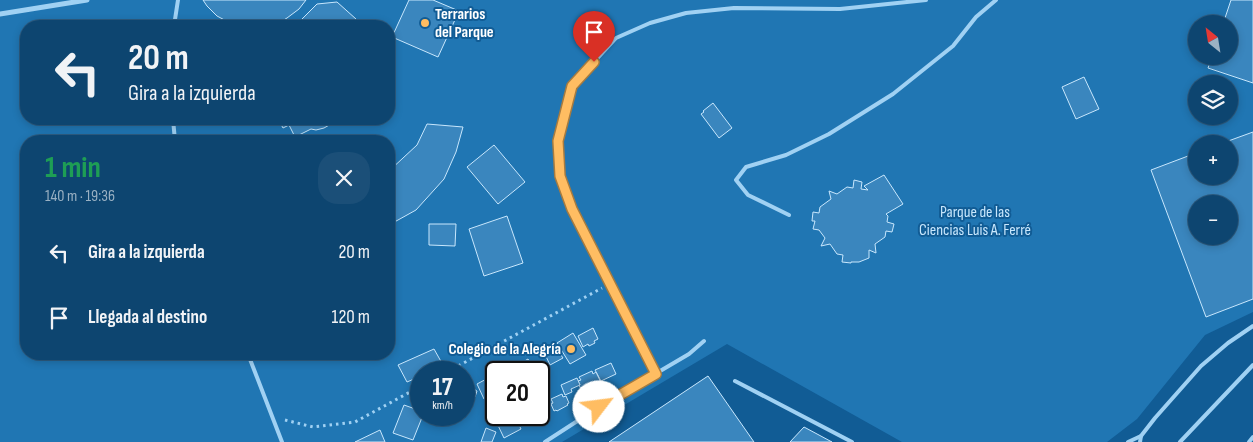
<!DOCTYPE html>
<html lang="es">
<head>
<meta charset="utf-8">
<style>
	body { margin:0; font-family:"Sofia Sans Condensed",sans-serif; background:#1b4f78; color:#f1f3f6; height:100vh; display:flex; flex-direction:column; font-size:19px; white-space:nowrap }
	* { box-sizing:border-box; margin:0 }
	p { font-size:16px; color:#9ab1c3 }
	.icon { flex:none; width:28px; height:28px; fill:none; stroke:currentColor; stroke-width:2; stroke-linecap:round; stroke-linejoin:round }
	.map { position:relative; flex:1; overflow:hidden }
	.details { position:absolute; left:20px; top:135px; width:375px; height:225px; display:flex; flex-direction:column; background:#0d4570; border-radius:20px; box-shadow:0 2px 8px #0003,0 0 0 1px #2d5d83 }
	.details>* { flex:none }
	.banner { position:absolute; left:20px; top:20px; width:375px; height:105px; border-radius:20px; box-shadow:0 2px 8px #0003,0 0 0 1px #2d5d83; background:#0d4570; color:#f1f3f6; overflow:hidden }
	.needle { width:32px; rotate:330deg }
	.tools { position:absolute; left:1188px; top:15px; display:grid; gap:10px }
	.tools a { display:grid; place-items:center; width:50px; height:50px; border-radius:50%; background:#0d4570; box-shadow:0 2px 8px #0003,0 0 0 1px #2d5d83; font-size:25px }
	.speed { position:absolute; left:410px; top:361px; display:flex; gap:10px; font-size:25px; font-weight:700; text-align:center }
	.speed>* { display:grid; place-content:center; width:65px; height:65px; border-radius:50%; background:#0d4570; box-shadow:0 2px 8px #0003,0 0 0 1px #2d5d83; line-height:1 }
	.speed small { font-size:12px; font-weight:400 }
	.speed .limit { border:2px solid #111; border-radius:8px; background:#fff; color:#111 }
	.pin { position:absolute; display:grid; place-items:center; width:42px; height:42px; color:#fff; margin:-51px -21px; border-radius:50% 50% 50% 0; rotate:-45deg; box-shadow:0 0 5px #0007 }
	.pin .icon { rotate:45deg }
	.me { position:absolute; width:55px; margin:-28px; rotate:60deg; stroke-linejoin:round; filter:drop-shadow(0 0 4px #0008) }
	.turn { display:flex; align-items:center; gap:18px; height:105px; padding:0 25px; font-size:22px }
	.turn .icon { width:65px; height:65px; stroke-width:2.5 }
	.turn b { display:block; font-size:35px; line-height:42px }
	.round { display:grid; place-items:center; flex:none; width:52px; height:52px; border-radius:20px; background:#1b4f78 }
	.headline { display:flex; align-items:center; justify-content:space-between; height:85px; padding:0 25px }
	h1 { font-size:30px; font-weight:700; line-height:38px; color:#1e9e55 }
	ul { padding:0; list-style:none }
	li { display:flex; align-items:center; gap:15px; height:65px; padding:0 25px }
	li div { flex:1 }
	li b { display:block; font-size:19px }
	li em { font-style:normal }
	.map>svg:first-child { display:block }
	.green { fill:#2076b3; fill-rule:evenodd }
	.building { fill:#3a86be; stroke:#c8e7fd; fill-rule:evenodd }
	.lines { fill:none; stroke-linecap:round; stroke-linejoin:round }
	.path { stroke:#a0d1f3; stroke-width:3; stroke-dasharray:2.5 4; stroke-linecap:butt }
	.service { stroke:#a0d1f3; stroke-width:4 }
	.minor { stroke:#a0d1f3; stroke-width:5 }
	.route-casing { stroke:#a67b40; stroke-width:12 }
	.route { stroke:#ffbd62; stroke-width:9 }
	.poi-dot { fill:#ffbd62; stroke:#115c95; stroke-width:2 }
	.labels { text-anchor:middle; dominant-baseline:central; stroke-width:4; stroke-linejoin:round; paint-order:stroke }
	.poi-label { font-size:16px; font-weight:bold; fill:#fff; stroke:#115c95; text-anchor:start }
	.park-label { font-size:16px; fill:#c8e7fd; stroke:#115c95 }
</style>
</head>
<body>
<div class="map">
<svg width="1253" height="442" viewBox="0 0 1253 442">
	<rect width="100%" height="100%" fill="#115c95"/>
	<path class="green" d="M0 0H1253V312L1205 335 1137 419 1107 442H902L727 344 562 442H0ZM1196 24H1229V56H1196ZM26 26H389V119H26ZM1196 84H1229V116H1196ZM26 141H389V354H26ZM1196 144H1229V176H1196ZM1196 204H1229V236H1196ZM421 372H464V415H421ZM496 372H539V415H496Z"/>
	<g class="building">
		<polygon points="203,0 306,0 299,9 287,18 277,24 268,26 241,26 232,24 217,16 207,6"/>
		<polygon points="409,0 433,0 459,11 438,57 392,37"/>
		<polygon points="1231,0 1253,0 1253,83 1208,68 1212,56 1229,56 1229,24 1223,24"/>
		<polygon points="337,2 356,19 356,26 295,26 317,4"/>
		<polygon points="1084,77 1099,109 1076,119 1062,87"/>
		<polygon points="713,103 732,128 719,138 701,114 704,112 703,111"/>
		<polygon points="278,119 336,119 331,124 324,128 316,130 311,129 295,137 289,125 283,128"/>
		<polygon points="427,124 463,127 456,152 444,179 416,210 389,225 389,171 417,145"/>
		<path d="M1253 132V299L1206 317 1151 170 1196 153V176H1229V144H1220ZM1196 204H1229V236H1196Z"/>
		<polygon points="494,145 525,182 498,204 467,167"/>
		<polygon points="884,175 903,204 886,214 888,216 887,222 894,224 892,232 886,231 885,237 875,244 876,253 869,250 869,258 859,262 851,262 851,263 842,262 843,255 837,254 830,244 821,246 825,238 819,230 813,229 815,221 812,221 813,212 819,213 820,207 831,199 829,191 837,194 847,187 853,188 854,180 862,182 861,189 868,190 864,186"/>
		<polygon points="507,216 523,263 484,276 469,229"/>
		<polygon points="429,224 456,224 455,246 429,245"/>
		<polygon points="593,328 598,339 594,341 595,343 589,346 588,344 583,347 578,336"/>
		<polygon points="573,333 586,355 570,364 557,343"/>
		<polygon points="434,349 443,365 431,372 421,372 421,376 407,382 398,365"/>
		<polygon points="550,349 553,355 559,352 563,358 550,365 544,352"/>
		<polygon points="528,359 536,372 517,372 524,369 521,363"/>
		<polygon points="611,363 616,374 601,381 595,370"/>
		<polygon points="592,371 593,374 596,372 604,389 585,398 579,385 580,385 578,381 581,380 579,377"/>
		<polygon points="492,376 496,386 496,393 484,399 477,384"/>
		<polygon points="708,376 754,442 609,442"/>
		<polygon points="577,378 580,385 571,389 572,392 565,395 561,385"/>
		<polygon points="464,385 475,389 475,390 477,391 475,397 472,396 471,398 465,396 464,397"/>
		<polygon points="543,388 551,403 539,409 539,390"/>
		<polygon points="562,394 563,397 566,396 569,403 567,404 568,405 557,411 556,410 554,411 551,404 553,403 551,399"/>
		<polygon points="404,405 421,411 421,415 423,415 413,440 393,433"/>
		<polygon points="497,415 514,415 521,429 504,438 494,417"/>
		<polygon points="804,427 832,442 790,442"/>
		<polygon points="486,428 496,432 492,442 481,442"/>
		<polygon points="380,430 385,442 355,442"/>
	</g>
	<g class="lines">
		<g class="path">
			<polyline points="447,372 602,288"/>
			<polyline points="285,420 313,427 355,422 421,386"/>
		</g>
		<g class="service">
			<polyline points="174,26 178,0"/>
			<polyline points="173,119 175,141"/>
			<polyline points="789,215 748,195 736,180 746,167 786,155 829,134 893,94 953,46 976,17 996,0"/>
			<polyline points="248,354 282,442"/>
			<polyline points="656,374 572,209 560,176 558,141 572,86 616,38 650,23 686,13 734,8 840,9 926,0"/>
			<polyline points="735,381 852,442"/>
			<polyline points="545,442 599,407 689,354 704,341"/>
			<polyline points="1128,442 1141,436"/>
			<polyline points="1140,442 1141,436 1155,418 1201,366 1228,343 1253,326"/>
			<polyline points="1180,442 1253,365"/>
			<polyline points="1249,442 1253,437"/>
		</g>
		<polyline class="minor" points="0,14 87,0"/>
	</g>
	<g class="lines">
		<g class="route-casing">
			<polyline id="route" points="594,62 572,86 558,141 560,176 572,209 656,374 599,407"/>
		</g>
		<use href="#route" class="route"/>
	</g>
	<g class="poi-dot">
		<circle cx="425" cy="23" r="5"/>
		<circle cx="571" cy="349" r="5"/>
	</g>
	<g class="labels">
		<g class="poi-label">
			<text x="435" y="14">Terrarios<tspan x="435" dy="18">del Parque</tspan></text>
			<text x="561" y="349" text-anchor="end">Colegio de la Alegría</text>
		</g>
		<g class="park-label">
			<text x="975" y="212">Parque de las<tspan x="975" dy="18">Ciencias Luis A. Ferré</tspan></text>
		</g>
	</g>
</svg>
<div class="tools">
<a><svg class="needle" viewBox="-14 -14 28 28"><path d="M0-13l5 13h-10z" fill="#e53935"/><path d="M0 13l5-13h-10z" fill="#9ab1c3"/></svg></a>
<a><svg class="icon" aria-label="layers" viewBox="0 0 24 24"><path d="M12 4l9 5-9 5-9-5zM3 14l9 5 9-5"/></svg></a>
<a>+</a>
<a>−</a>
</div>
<div class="speed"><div>17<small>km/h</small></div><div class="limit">20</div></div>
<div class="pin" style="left:594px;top:62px;background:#d93025"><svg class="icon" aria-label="arrive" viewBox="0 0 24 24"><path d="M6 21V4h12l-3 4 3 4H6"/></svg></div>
<svg class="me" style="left:599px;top:407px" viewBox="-20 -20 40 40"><circle r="19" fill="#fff"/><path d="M0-13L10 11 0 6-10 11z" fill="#ffbd62"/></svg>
<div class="banner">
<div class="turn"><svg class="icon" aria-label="left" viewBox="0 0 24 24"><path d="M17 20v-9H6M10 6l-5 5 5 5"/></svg><div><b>20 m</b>Gira a la izquierda</div></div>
</div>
<section class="details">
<div class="headline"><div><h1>1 min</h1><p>140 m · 19:36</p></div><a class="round"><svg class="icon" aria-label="close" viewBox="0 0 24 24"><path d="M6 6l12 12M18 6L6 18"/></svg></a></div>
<ul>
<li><svg class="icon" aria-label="left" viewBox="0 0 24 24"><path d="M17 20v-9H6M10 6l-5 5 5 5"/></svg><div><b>Gira a la izquierda</b></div><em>20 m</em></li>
<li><svg class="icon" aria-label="arrive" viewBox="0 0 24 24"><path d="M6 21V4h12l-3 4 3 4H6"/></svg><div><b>Llegada al destino</b></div><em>120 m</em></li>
</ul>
</section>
</div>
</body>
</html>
